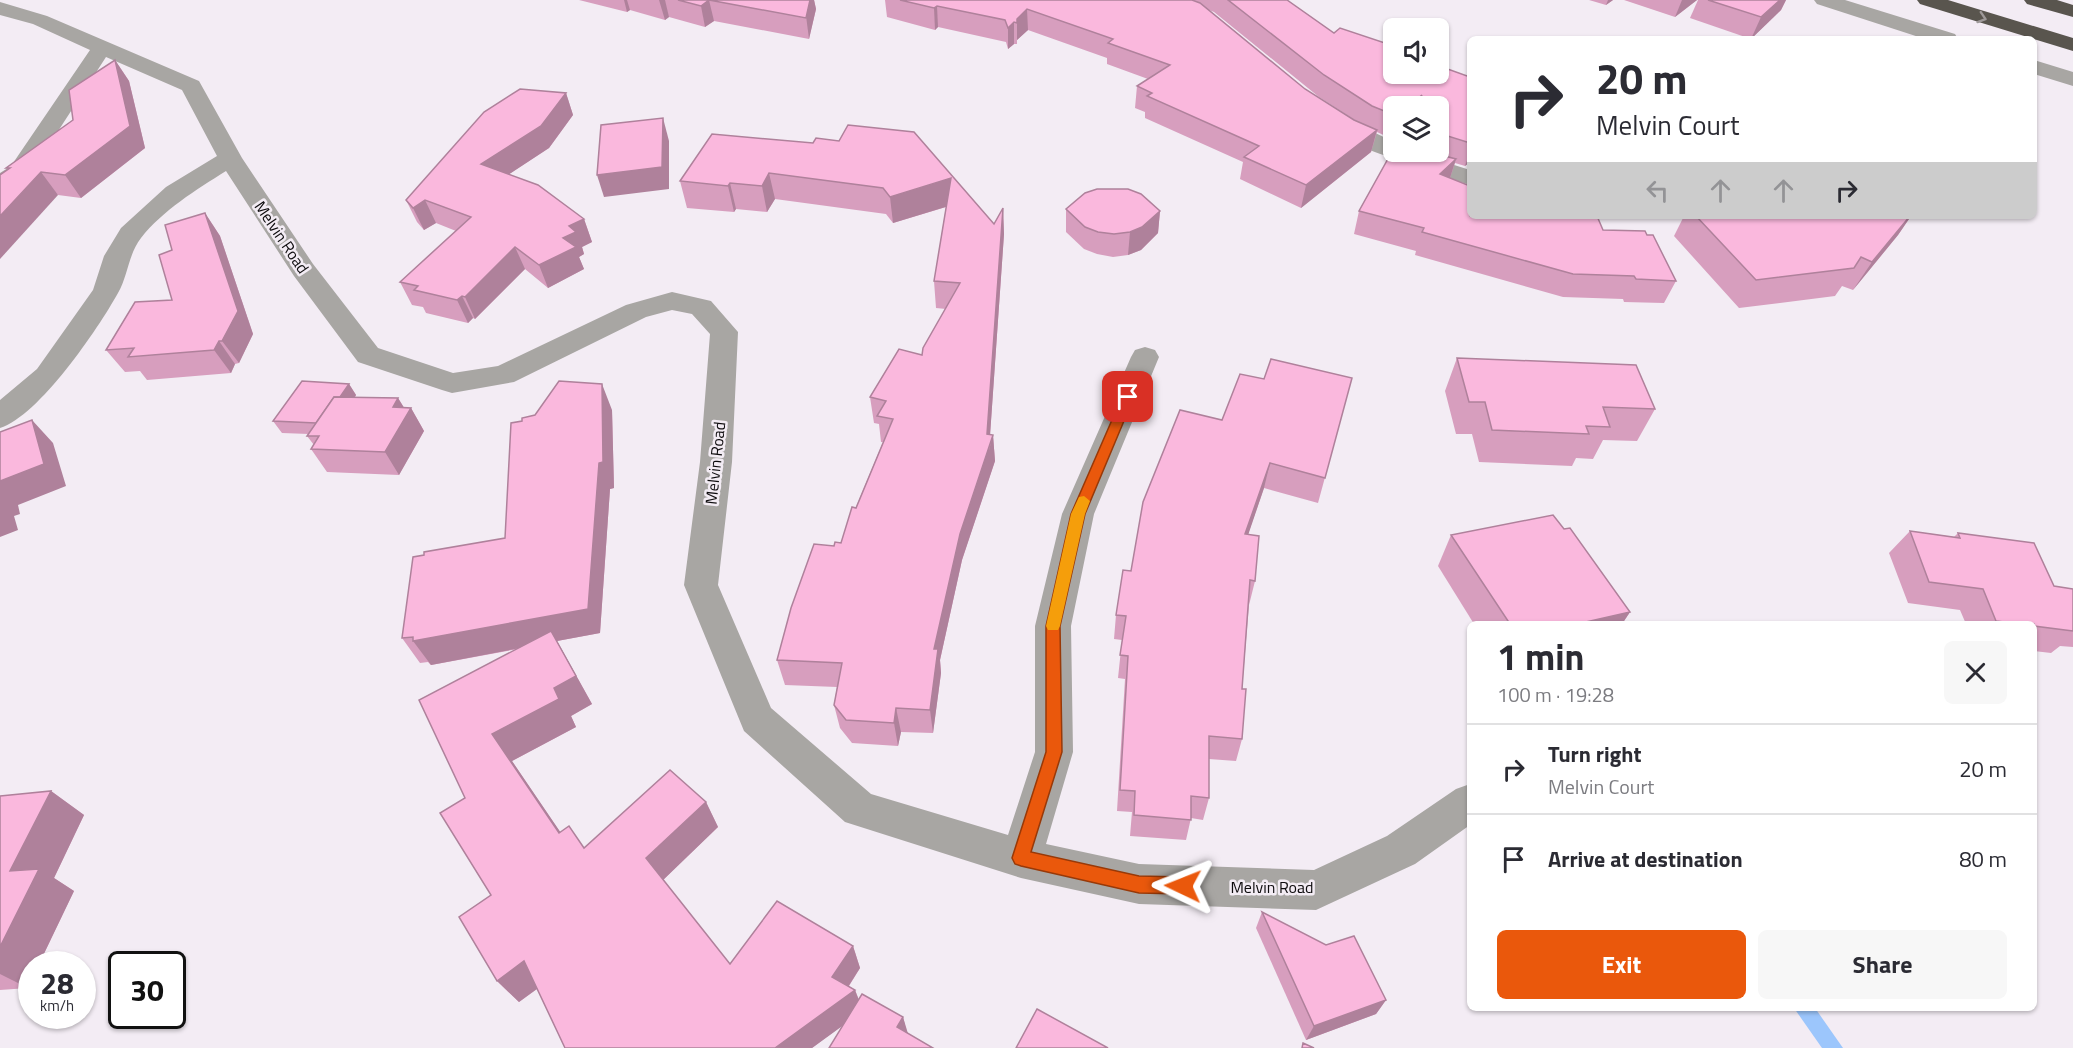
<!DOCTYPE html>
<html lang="en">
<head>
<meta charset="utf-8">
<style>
	body { margin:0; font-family:"Titillium Web",sans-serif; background:#f7f7f7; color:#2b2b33; height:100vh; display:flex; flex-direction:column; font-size:22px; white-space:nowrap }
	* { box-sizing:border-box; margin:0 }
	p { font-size:20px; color:#7c7c81 }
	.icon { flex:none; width:33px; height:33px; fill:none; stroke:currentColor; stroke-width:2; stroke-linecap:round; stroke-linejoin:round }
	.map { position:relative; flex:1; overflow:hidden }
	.side { position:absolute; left:1467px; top:621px; width:570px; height:390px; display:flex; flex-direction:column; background:#fff; border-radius:9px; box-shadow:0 2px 4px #0004 }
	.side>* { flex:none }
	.banner { position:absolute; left:1467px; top:36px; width:570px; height:183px; border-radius:9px; box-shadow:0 2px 4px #0004; background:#fff; color:#2b2b33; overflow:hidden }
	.buttons { position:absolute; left:1383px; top:18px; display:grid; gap:12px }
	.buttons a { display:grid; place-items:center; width:66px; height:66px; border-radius:9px; background:#fff; box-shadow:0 2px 4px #0004; font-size:30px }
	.speed { position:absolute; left:18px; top:951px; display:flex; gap:12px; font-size:30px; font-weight:700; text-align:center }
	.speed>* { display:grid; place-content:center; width:78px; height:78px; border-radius:50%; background:#fff; box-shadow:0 2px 4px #0004; line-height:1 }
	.speed small { font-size:15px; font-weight:400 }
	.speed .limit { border:3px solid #111; border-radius:9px; background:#fff; color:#111 }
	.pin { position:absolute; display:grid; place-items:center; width:51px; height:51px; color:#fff; margin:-26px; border-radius:12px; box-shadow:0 3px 9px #0006 }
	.me { position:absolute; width:66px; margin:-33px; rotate:272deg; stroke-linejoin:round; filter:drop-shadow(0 0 4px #0008) }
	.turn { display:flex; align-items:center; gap:21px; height:126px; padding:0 30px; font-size:27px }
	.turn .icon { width:78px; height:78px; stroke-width:2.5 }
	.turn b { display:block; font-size:42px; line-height:51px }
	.lanes { display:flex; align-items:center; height:57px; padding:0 30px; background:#0003; justify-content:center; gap:30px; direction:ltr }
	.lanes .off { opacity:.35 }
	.round { display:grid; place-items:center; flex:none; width:63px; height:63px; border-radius:9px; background:#f7f7f7 }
	.overview { display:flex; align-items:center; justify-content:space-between; height:102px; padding:0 30px }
	h1 { font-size:36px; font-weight:700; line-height:45px }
	.button { display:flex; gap:12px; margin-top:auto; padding:12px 30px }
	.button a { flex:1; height:69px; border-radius:9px; background:#ea580c; color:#fff; font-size:24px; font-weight:700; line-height:69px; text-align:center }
	.button a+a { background:#f7f7f7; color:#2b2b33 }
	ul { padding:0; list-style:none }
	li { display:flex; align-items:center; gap:18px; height:90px; padding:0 30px; border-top:2px solid #e1e1e2 }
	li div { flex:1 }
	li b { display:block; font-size:22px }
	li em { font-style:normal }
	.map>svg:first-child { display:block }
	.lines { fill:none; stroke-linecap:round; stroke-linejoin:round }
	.stream { fill:#9cc6fc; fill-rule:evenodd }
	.minor { fill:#a8a6a3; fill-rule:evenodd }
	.highway { fill:#59554e; fill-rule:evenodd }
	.wall { fill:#d79ebe; fill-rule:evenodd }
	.shaded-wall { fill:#af819b }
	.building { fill:#fab8dd; stroke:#af819b; stroke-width:1.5 }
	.oneway { stroke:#9e9999 }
	.route { fill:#ea580c; stroke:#983908; stroke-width:1.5 }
	.slow { fill:#f59e0b }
	.labels { text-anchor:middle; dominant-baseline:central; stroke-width:5; stroke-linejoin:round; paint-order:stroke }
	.street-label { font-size:16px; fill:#0d0b0d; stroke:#f3ecf4 }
</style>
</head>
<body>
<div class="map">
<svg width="2073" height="1048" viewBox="0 0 2073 1048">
	<rect width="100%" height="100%" fill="#f3ecf4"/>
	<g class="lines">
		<polygon class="stream" points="1794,1008 1815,1008 1843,1048 1822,1048"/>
		<g class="minor">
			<polygon points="1814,0 1845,0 1955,34 1958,39 1925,39 1817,4"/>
			<path d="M0 2 47 16 199 81 242 158 313 264 378 348 453 373 498 366 626 305 672 292 711 301 738 332 732 462 718 585 771 708 871 794 1008 835 1035 752V626L1062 514 1131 357 1135 350 1145 347 1155 350 1159 357 1094 514 1071 626 1073 752 1046 844 1139 864 1314 870 1387 836 1456 789 1470 784V825L1415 864 1316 910 1139 904 1021 878 845 822 744 731 684 585 700 462 710 334 692 314 672 310 646 317 514 382 452 393 442 390 358 362 294 276 226 171C196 190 163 210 141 238 128 255 128 276 118 293 98 329 39 416 0 428V400L37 369 93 290 104 256 121 228 166 187 217 156 182 90 106 57 29 176 9 189 0 191V173L11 166 90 50 33 24 0 15Z"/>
			<polygon points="2034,60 2073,72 2073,86 2034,74"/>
			<path d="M1336 114 1394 142V152H1413L1470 170V185L1401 163 1399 157C1383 160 1333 134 1324 121L1328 116Z"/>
		</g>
		<g class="highway">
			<polygon points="1917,0 1948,0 2073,38 2073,51 1920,4"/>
			<polygon points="2024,0 2057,0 2073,5 2073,17 2027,4"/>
		</g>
	</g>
	<g class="wall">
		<polygon points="579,0 814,0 816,9 809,39 714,21 705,27 669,17 665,20 630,10 627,12"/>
		<path d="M885 0H1287L1334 33 1446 64 1445 68 1470 77V162L1465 166 1455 163 1450 178 1470 216 1603 230 1676 281 1664 303 1624 302 1623 299 1563 297 1415 255 1416 251 1354 234 1359 211 1394 152H1438V106H1394V135L1390 138 1377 132 1371 152 1301 208 1240 179 1243 162 1145 118V112L1135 108 1137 86 1148 79 1107 64V58L1028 30 1017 40V44H1014L1008 49 1006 42 938 27 935 30 887 17ZM1209 10 1214 12 1319 97 1355 120 1305 89Z"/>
		<polygon points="1589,0 1613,0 1606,5"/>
		<polygon points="1624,0 1697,0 1675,17"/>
		<polygon points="1698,0 1786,0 1781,10 1751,39 1690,18"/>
		<polygon points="115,60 129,81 145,148 81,198 58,195 8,170 6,168 73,120"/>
		<polygon points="566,93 573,115 549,148 509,174 584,219 592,242 582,247 584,254 579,257 584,269 548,288 525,269 475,319 473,318 468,323 426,313 423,307 412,305 400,282 456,231 436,223 424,230 417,222 406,200"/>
		<polygon points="813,143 994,224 1003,208 1004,234 990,435 993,435 995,461 962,560 940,660 941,673 933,733 901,732 898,746 852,743 840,728 834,705 837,687 785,685 777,660 834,546 841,543 883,442 881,442 879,424 874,423 870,397 922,355 946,309 936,308 934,281 946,207 893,223 886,214 775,199 767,212 736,209 734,212 687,208 680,181"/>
		<polygon points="1066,209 1160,211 1158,233 1141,250 1128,255 1113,257 1097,254 1084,249 1066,232"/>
		<polygon points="205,213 220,236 253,334 239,363 235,364 231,373 147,380 140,371 125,372 106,350 172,300 172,250"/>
		<polygon points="1684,216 1911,216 1898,235 1853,290 1842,286 1835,296 1739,308 1674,236"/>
		<polygon points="1457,358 1655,409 1637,441 1603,440 1593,459 1576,458 1572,466 1479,462 1472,434 1456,434 1445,391"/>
		<polygon points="1352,378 1318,503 1264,488 1248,534 1255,581 1249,605 1242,689 1242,739 1236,761 1209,759 1209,798 1203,820 1191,818 1186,840 1130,836 1132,812 1117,811 1125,679 1118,678 1122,640 1114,639 1116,615 1131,571 1222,420 1264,379"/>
		<polygon points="349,384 356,395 355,397 398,398 404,408 411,408 424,431 399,475 327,472 311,449 314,445 307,436 309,434 282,433 273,421"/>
		<polygon points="612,410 614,488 610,489 600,633 557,641 592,704 571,716 576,727 512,761 560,832 584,848 706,802 718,827 663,880 730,964 853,946 860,968 849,986 855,990 859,1000 903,1017 907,1033 843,1025 812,1048 565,1048 537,989 519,1002 497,981 491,895 465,798 518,649 431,665 428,662 420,663 402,638 505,538"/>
		<polygon points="1564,529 1630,612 1622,624 1474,624 1438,566 1451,535"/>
		<polygon points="1910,531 1954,537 1958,533 2054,586 2073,589 2073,647 2060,646 2051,653 2034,651 2034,624 1966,624 1960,610 1908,603 1889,553"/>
		<polygon points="51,791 84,815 54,878 74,891 39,964 32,964 32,981 28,988 0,990 0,796"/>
		<polygon points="1262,912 1386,1000 1376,1014 1306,1040 1256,928"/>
	</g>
	<g class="shaded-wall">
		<polygon points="624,0 627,0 630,10 627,12"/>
		<polygon points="659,0 665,0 669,17 665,20"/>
		<polygon points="709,0 714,21 705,27 701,6"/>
		<polygon points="804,0 814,0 816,9 809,39"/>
		<polygon points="1608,0 1613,0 1606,5"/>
		<polygon points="1682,0 1697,0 1675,17"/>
		<polygon points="1780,0 1786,0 1781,10 1751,39 1761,17"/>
		<polygon points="937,6 938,27 935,30 934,8"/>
		<polygon points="1027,9 1028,30 1017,40 1017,44 1017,19"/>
		<polygon points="1014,22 1014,44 1008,49 1008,28"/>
		<polygon points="115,60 129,81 145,148 81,198 65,175"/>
		<polygon points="566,93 573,115 549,148 490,187 481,164"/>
		<polygon points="1422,95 1419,106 1408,106"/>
		<polygon points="663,118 669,141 669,189 604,197 597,175"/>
		<polygon points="1394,124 1394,135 1390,138"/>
		<polygon points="1377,130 1371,152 1301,208 1306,185"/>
		<polygon points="1470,152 1470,162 1465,166"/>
		<polygon points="1456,159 1449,181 1440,174"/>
		<polygon points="41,172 58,195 0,259 0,216"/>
		<polygon points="769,173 775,199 767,212 762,186"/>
		<polygon points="951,178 952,205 893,223 890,197"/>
		<polygon points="730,183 736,209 734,212 728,186"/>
		<polygon points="425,200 436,223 424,230 413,208"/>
		<polygon points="1003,208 1004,234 989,450 993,435 995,461 962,560 940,660 941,673 933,733 930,710 934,649 960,534 987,434"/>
		<polygon points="1160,211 1158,233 1141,250 1128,255 1130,232"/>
		<polygon points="205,213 220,236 253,334 239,363 222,341"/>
		<polygon points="1910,216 1911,216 1898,235 1853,290 1872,262"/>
		<polygon points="584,219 592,242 582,247 584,254 579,257 584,269 548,288 539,265 569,226"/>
		<polygon points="515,247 525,269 475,319 465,297"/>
		<polygon points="462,296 473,318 468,323 457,300"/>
		<polygon points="219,341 235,364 231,373 214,350"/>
		<polygon points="349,384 356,395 330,435 322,424"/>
		<polygon points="602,384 612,410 614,488 610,489 600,633 557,641 592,704 571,716 576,727 512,761 578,858 559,833 492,734 554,688 557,641 431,665 413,641 588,609"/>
		<polygon points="398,398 408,414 411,408 424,431 399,475 385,452 393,407"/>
		<polygon points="32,420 53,443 66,486 18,505 20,514 14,516 18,530 0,537 0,481"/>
		<polygon points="1270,463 1264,488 1240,559 1245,534"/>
		<polygon points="1630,612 1622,624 1577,624"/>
		<polygon points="896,708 901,732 898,746 894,723"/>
		<polygon points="51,791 84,815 54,878 74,891 39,964 32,964 32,981 28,988 0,974 0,947 10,871"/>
		<polygon points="706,802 718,827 661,882 646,858"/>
		<polygon points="853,946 860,968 841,998 832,977"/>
		<polygon points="524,961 545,983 519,1002 497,981"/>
		<polygon points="855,990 863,1011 812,1048 775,1048"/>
		<polygon points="1386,1000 1376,1014 1306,1040 1314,1026"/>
		<polygon points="903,1017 909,1037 897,1027"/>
	</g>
	<g class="building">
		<polygon points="678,0 810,0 806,18 709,0 701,6"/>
		<polygon points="900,0 1192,0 1200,3 1305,89 1354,120 1377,130 1306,185 1244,157 1259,146 1147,96 1152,93 1137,86 1170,65 1108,43 1113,39 1027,9 1017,19 1017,23 1014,22 1008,28 1005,20 937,6 934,8"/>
		<polygon points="1228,0 1287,0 1334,33 1340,28 1394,46 1394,74 1438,74 1438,62 1446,64 1442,67 1470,77 1470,143 1438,133 1438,106 1416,106 1422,95 1408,106 1394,106 1394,115 1372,106 1324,75"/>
		<polygon points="1708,0 1780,0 1761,17"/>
		<polygon points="115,60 130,126 65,175 41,172 0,216 0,175 10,168 6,168 73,120 69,90"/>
		<polygon points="520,89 566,93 541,126 481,164 538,185 584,219 569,226 576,232 563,238 576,247 539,265 515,247 465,297 462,296 457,300 414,290 418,286 400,282 471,217 425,200 413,208 406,200 484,112"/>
		<polygon points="663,118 662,167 597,175 601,125"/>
		<polygon points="848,125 914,132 994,224 1003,208 987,434 993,435 960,534 934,649 938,649 930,710 896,708 894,723 846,720 834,705 842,663 777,660 791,608 814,544 834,546 835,542 841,543 852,507 856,508 893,419 877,416 886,401 870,397 899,349 922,355 923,348 960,283 934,281 951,178 890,197 883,188 769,173 762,186 730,183 728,186 680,181 712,134 813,143 816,138 839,141"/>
		<polygon points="1394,148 1394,152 1429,152 1456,159 1440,174 1470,186 1470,216 1597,216 1603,230 1645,231 1647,235 1653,235 1676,281 1636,279 1634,276 1573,274 1422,232 1424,228 1359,211"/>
		<polygon points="1097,189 1128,189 1141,194 1160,211 1142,227 1130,232 1114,234 1098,232 1085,227 1066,209 1085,193"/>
		<polygon points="205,213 238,311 222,341 219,341 214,350 128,357 134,348 106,350 135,302 172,300 159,255 172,250 165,225"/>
		<polygon points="1696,216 1910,216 1872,262 1861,257 1854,268 1756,280"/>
		<polygon points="1457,358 1636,365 1655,409 1603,407 1610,427 1586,426 1589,434 1492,430 1485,402 1469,402"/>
		<polygon points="1271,359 1352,378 1325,478 1270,463 1245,534 1259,536 1255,581 1250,580 1242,689 1246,689 1242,739 1209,736 1209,798 1191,796 1191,820 1134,815 1135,791 1120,790 1128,656 1120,655 1126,616 1116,615 1123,570 1131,571 1143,502 1180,410 1222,420 1240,374 1264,379"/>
		<polygon points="302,381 349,384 340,397 334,397 316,423 273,421"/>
		<polygon points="559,381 602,384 603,462 599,463 588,609 413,641 413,637 402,638 413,557 424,555 424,552 505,538 511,423 522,421 522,418 535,415"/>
		<polygon points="334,397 398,398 393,407 411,408 385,452 311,449 319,436 307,436"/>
		<polygon points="32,420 44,464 0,481 0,432"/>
		<polygon points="1553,515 1564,529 1570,528 1630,612 1577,624 1510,624 1451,535"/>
		<polygon points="1910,531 1960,538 1958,533 2034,543 2054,586 2073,589 2073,631 2034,626 2034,624 2020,624 1996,621 1983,589 1929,582"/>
		<polygon points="551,631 576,676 554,688 559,699 492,734 559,833 569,826 584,848 670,770 706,802 646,858 730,964 777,901 853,946 832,977 855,990 775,1048 565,1048 524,961 497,981 459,917 491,895 440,813 465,798 419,700"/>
		<polygon points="51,791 10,871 39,869 0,947 0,796"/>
		<polygon points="1262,912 1326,945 1354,936 1386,1000 1314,1026"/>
		<polygon points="862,994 903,1017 897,1027 933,1048 829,1048"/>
		<polygon points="1037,1009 1108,1048 1016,1048"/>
		<polygon points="1303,1043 1314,1048 1302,1048"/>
	</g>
	<defs><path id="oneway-chevron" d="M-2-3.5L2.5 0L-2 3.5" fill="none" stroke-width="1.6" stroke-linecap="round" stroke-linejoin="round" transform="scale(1.5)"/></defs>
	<use class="oneway" href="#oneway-chevron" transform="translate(1982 18) rotate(18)"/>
	<polygon class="route" points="1128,392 1134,397 1085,514 1060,626 1062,752 1031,852 1139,876 1183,877 1189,880 1192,886 1189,892 1183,894 1139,893 1021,866 1015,864 1012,858 1046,752 1046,626 1071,514 1122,397"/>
	<polygon class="slow" points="1084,496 1090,501 1085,514 1060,626 1058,630 1048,630 1046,626 1071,514 1079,497"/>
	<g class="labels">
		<g class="street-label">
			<text transform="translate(282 237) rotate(56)">Melvin Road</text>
			<text transform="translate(715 463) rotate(-84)">Melvin Road</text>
			<text x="1272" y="887">Melvin Road</text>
		</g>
	</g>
</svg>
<div class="buttons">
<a><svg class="icon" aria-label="sound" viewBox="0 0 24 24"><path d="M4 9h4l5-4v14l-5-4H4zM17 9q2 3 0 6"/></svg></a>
<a><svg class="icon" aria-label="layers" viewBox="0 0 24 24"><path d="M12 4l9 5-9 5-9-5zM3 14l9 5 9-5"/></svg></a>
</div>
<div class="speed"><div>28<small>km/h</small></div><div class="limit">30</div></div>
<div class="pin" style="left:1128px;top:397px;background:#d93025"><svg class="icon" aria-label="arrive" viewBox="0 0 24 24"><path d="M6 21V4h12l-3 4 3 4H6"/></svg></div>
<svg class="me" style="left:1183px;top:886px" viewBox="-20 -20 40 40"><path d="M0-17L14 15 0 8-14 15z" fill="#ea580c" stroke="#fff" stroke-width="4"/></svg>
<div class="banner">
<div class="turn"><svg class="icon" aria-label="right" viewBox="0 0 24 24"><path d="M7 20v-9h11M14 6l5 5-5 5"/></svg><div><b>20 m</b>Melvin Court</div></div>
<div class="lanes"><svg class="icon off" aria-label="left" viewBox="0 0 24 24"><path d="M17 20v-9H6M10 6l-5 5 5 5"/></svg><svg class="icon off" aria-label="ahead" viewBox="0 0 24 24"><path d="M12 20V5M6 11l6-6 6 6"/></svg><svg class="icon off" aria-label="ahead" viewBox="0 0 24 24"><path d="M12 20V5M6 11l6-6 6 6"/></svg><svg class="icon" aria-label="right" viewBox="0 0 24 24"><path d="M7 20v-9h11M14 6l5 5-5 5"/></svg></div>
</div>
<section class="side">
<div class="overview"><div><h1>1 min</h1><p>100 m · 19:28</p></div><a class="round"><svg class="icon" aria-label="close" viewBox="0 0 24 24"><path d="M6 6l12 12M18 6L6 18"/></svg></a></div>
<ul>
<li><svg class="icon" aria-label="right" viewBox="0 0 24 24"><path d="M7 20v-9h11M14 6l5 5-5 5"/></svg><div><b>Turn right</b><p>Melvin Court</p></div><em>20 m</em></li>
<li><svg class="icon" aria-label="arrive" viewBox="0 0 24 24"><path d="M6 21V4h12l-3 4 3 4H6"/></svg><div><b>Arrive at destination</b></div><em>80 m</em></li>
</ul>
<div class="button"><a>Exit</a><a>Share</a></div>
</section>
</div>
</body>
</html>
